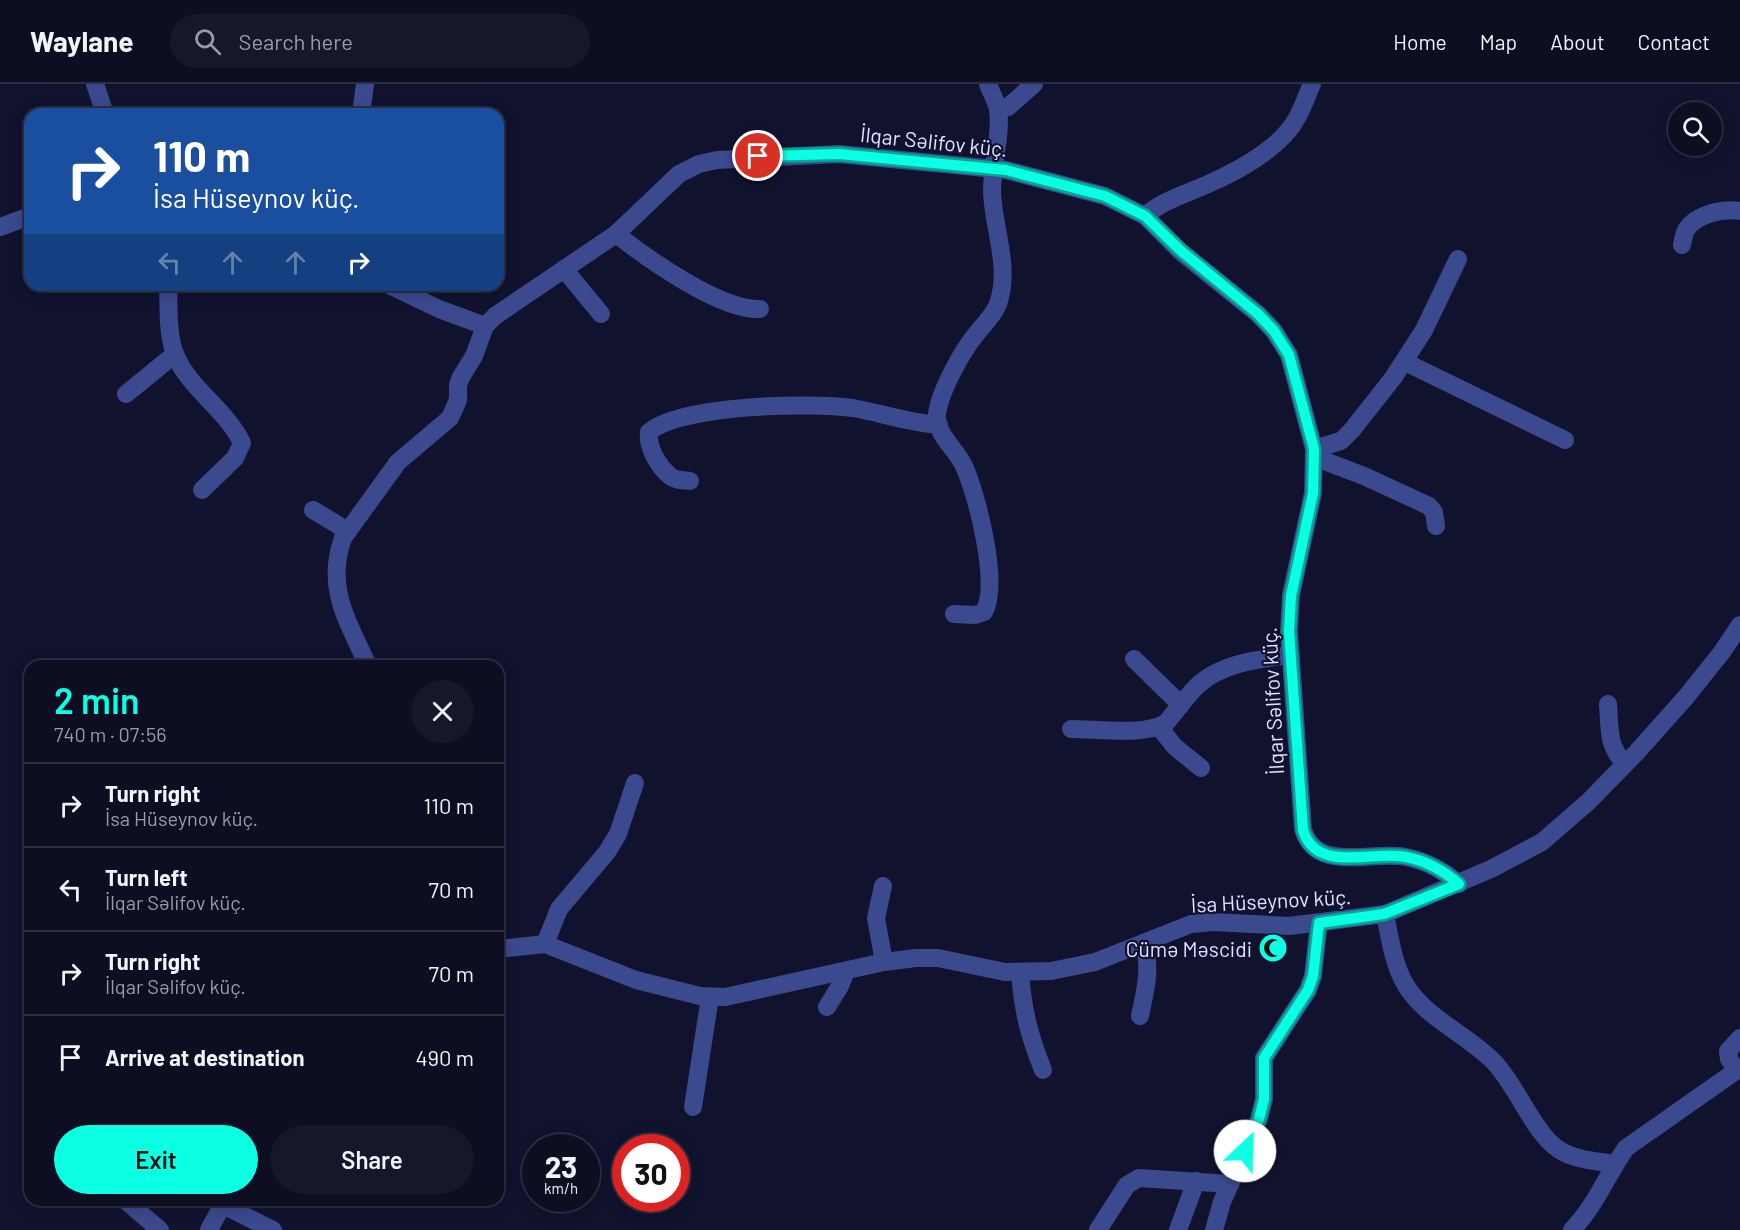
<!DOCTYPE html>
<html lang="en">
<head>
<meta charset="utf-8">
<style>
	body { margin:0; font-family:Barlow,sans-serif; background:#16172a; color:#f1f3f6; height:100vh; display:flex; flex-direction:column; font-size:22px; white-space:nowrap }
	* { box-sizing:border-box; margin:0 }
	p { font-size:20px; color:#9a9ca5 }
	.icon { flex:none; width:33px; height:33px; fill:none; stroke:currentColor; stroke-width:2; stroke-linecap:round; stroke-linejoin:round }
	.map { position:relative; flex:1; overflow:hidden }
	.side { position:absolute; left:24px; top:576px; width:480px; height:546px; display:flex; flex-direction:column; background:#0d0e22; border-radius:18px; box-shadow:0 3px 15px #0003,0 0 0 2px #2d2e40 }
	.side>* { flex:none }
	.guide { position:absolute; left:24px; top:24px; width:480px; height:183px; border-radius:18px; box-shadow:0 3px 15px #0003,0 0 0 2px #2d2e40; background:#1a4fa0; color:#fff; overflow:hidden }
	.fabs { position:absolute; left:1668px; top:18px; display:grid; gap:12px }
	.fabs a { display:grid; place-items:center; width:54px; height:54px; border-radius:50%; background:#0d0e22; box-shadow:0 3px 15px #0003,0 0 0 2px #2d2e40; font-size:30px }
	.speed { position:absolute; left:522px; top:1050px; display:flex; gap:12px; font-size:30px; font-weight:700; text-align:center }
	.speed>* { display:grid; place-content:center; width:78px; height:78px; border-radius:50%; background:#0d0e22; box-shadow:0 3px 15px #0003,0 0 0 2px #2d2e40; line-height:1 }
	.speed small { font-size:15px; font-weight:400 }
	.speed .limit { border:9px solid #d22; background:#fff; color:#111 }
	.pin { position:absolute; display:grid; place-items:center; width:51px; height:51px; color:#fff; margin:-26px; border:3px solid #fff; border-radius:50%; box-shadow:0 2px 6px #0007 }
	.me { position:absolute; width:66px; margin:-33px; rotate:24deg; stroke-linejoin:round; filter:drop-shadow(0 0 4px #0008) }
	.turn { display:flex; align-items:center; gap:21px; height:126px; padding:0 30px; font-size:27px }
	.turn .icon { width:78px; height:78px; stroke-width:2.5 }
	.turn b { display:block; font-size:42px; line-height:51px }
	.lanes { display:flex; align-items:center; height:57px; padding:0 30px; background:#0003; justify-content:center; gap:30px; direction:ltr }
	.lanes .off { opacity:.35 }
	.round { display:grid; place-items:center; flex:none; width:63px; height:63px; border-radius:32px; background:#16172a }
	.overview { display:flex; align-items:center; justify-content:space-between; height:102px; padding:0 30px }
	h1 { font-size:36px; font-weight:600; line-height:45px; color:#0affe3 }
	.cta { display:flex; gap:12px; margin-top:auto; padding:12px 30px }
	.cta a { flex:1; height:69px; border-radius:36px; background:#0affe3; color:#111; font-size:24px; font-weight:600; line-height:69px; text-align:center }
	.cta a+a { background:#16172a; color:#f1f3f6 }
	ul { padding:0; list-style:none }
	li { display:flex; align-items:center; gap:18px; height:84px; padding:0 30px; border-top:2px solid #2d2e40 }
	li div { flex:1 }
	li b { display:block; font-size:22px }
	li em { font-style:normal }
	header { display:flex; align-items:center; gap:36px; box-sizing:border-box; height:84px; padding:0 30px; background:#0d0e22; border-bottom:2px solid #2d2e40 }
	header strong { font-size:28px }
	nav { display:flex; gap:33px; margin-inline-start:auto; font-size:21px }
	.search { width:420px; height:54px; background:#16172a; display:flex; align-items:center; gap:15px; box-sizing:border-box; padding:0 21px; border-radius:33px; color:#9a9ca5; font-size:22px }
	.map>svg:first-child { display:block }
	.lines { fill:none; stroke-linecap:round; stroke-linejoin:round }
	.minor { stroke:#3b4a8e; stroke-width:18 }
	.route-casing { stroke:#06a694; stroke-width:15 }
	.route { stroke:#0affe3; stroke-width:10 }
	.labels { text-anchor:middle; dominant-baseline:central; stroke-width:4.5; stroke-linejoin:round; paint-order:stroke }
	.street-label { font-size:21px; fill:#dee1ff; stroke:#11122e }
	.poi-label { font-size:21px; fill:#dee1ff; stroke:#11122e; text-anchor:end }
</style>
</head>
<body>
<header>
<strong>Waylane</strong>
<div class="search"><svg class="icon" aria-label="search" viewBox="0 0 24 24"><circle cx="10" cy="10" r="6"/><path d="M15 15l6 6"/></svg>Search here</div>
<nav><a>Home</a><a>Map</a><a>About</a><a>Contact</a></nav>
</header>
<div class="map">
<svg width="1740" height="1146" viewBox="0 0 1740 1146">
	<rect width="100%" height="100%" fill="#11122e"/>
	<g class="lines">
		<g class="minor">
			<polyline points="95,0 105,30"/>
			<polyline points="998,26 1008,23 1034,0"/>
			<polyline points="361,30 365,0"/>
			<path d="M1145 132C1162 117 1185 110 1206 101 1238 87 1280 65 1297 34 1303 23 1307 11 1312 0"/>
			<polyline points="0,143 30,132"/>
			<path d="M616 150C648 175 721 227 760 225"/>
			<path d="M1682 161C1683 156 1684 150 1686 146 1696 130 1723 124 1740 127"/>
			<polyline points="564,185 601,230"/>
			<path d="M168 201C169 223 167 249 175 270 189 305 226 325 242 359L235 374 202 406"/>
			<polyline points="389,201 439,225 485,242"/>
			<polyline points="1405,278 1565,356"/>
			<polyline points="126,310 175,270"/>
			<polyline points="1314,365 1341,357 1352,346 1393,294 1424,246 1458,175"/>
			<polyline points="1314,373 1364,392 1429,422 1434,428 1436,442"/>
			<path d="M690 397C683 396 676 397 670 392 658 382 647 363 649 348 680 321 811 318 853 324 881 329 910 339 939 341"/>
			<polyline points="313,426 348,447"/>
			<path d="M954 530 975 531 984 528C1000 500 977 411 964 382 957 366 935 350 937 330 940 307 962 267 977 249 985 239 993 232 998 220 1011 182 993 145 992 107 992 84 1002 46 998 25 996 17 991 8 988 0"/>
			<polyline points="1134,575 1181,621"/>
			<path d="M368 582C348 537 325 504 343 454L398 378 450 334 458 316V301L461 293 474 272 485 242 495 232 616 150 679 90 699 80 717 76 839 70 1006 86 1105 112 1145 132 1180 167 1258 230 1274 247 1289 271 1314 365 1313 409 1291 511 1289 547 1303 745C1316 790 1372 766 1406 773 1427 777 1443 786 1459 800"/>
			<path d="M1608 620C1610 645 1607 661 1625 680"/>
			<polyline points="1159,643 1175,663 1201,684"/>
			<path d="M1071 645C1097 645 1144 652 1166 639 1176 627 1186 613 1197 602 1221 579 1259 575 1291 571"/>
			<polyline points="883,802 876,834 884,878"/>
			<path d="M1385 830C1390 854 1393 879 1405 900 1425 934 1467 950 1494 978 1517 1002 1534 1049 1558 1065 1574 1076 1596 1077 1615 1080"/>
			<polyline points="545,860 559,825 607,768 618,750 635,699"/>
			<polyline points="498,865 545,860 636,896 700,912 725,913 884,878 916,874 938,874 1005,888 1051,887 1095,878 1191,840 1213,838 1289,842 1385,830 1491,785 1542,758 1588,718 1636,669 1686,613 1722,568 1740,541"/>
			<path d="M1020 889C1023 927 1029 951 1043 986"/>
			<polyline points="827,923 840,902 846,887"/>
			<path d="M1140 932C1145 907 1152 884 1143 859"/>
			<polyline points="1736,986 1729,975 1728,967 1740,954"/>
			<polyline points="693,1023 710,913"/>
			<polyline points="125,1116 160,1146"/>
			<polyline points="223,1121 273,1146"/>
			<polyline points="209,1146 225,1116"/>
			<polyline points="1098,1146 1127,1101 1139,1094 1230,1100"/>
			<polyline points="1178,1146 1196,1097"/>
			<polyline points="1214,1146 1222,1118 1259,1035 1264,1015 1264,974 1308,906 1313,892 1319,839"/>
			<path d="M1572 1146C1596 1121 1607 1091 1626 1064L1740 984"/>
		</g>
	</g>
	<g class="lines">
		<g class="route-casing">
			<path id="route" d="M758 72 839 70 1006 86 1105 112 1145 132 1180 166 1258 230 1274 247 1289 271 1314 365 1313 409 1291 512 1289 547 1303 746C1316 790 1372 766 1406 773 1427 777 1443 786 1459 800L1384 830 1319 839 1313 892 1308 906 1264 974V1015L1259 1035 1245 1067"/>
		</g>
		<use href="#route" class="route"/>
	</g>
	<defs>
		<g id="mosque-disc" transform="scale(1.5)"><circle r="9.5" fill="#0affe3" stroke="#11122e"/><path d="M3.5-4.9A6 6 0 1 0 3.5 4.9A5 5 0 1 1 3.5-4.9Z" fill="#111"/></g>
	</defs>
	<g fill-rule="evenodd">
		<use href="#mosque-disc" x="1273" y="864"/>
	</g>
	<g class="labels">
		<g class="street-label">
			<text transform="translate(934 57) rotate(6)">İlqar Səlifov küç.</text>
			<text transform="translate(1272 617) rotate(-93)">İlqar Səlifov küç.</text>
			<text transform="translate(1271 816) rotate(-3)">İsa Hüseynov küç.</text>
		</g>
		<g class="poi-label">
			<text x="1252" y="864">Cümə Məscidi</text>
		</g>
	</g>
</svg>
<div class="fabs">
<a><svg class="icon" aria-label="search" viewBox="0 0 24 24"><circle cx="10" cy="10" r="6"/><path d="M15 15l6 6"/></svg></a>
</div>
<div class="speed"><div>23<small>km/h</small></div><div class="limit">30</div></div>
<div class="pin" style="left:758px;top:72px;background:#d93025"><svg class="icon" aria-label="arrive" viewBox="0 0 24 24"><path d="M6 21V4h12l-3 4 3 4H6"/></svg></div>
<svg class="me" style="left:1245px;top:1067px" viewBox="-20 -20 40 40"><circle r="19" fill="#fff"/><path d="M0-13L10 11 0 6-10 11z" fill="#0affe3"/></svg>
<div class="guide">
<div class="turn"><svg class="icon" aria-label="right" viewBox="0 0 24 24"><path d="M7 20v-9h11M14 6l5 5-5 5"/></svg><div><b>110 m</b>İsa Hüseynov küç.</div></div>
<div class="lanes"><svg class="icon off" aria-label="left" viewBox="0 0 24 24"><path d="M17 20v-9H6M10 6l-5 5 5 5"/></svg><svg class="icon off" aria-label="ahead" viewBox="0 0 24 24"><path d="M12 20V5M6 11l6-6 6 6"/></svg><svg class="icon off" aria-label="ahead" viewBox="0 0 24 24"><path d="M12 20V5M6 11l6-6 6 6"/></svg><svg class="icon" aria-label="right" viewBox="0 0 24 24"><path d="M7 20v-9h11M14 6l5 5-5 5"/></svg></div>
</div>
<section class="side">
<div class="overview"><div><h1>2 min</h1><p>740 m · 07:56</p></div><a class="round"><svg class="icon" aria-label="close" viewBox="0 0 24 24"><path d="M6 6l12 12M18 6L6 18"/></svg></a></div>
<ul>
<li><svg class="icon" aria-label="right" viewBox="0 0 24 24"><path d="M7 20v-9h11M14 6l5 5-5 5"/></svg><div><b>Turn right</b><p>İsa Hüseynov küç.</p></div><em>110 m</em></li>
<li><svg class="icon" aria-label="left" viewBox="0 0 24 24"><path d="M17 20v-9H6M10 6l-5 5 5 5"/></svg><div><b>Turn left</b><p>İlqar Səlifov küç.</p></div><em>70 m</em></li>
<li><svg class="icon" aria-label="right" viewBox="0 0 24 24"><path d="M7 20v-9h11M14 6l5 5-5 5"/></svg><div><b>Turn right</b><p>İlqar Səlifov küç.</p></div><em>70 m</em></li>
<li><svg class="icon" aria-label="arrive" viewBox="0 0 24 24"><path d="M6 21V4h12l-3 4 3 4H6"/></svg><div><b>Arrive at destination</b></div><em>490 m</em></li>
</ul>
<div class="cta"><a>Exit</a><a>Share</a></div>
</section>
</div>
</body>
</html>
